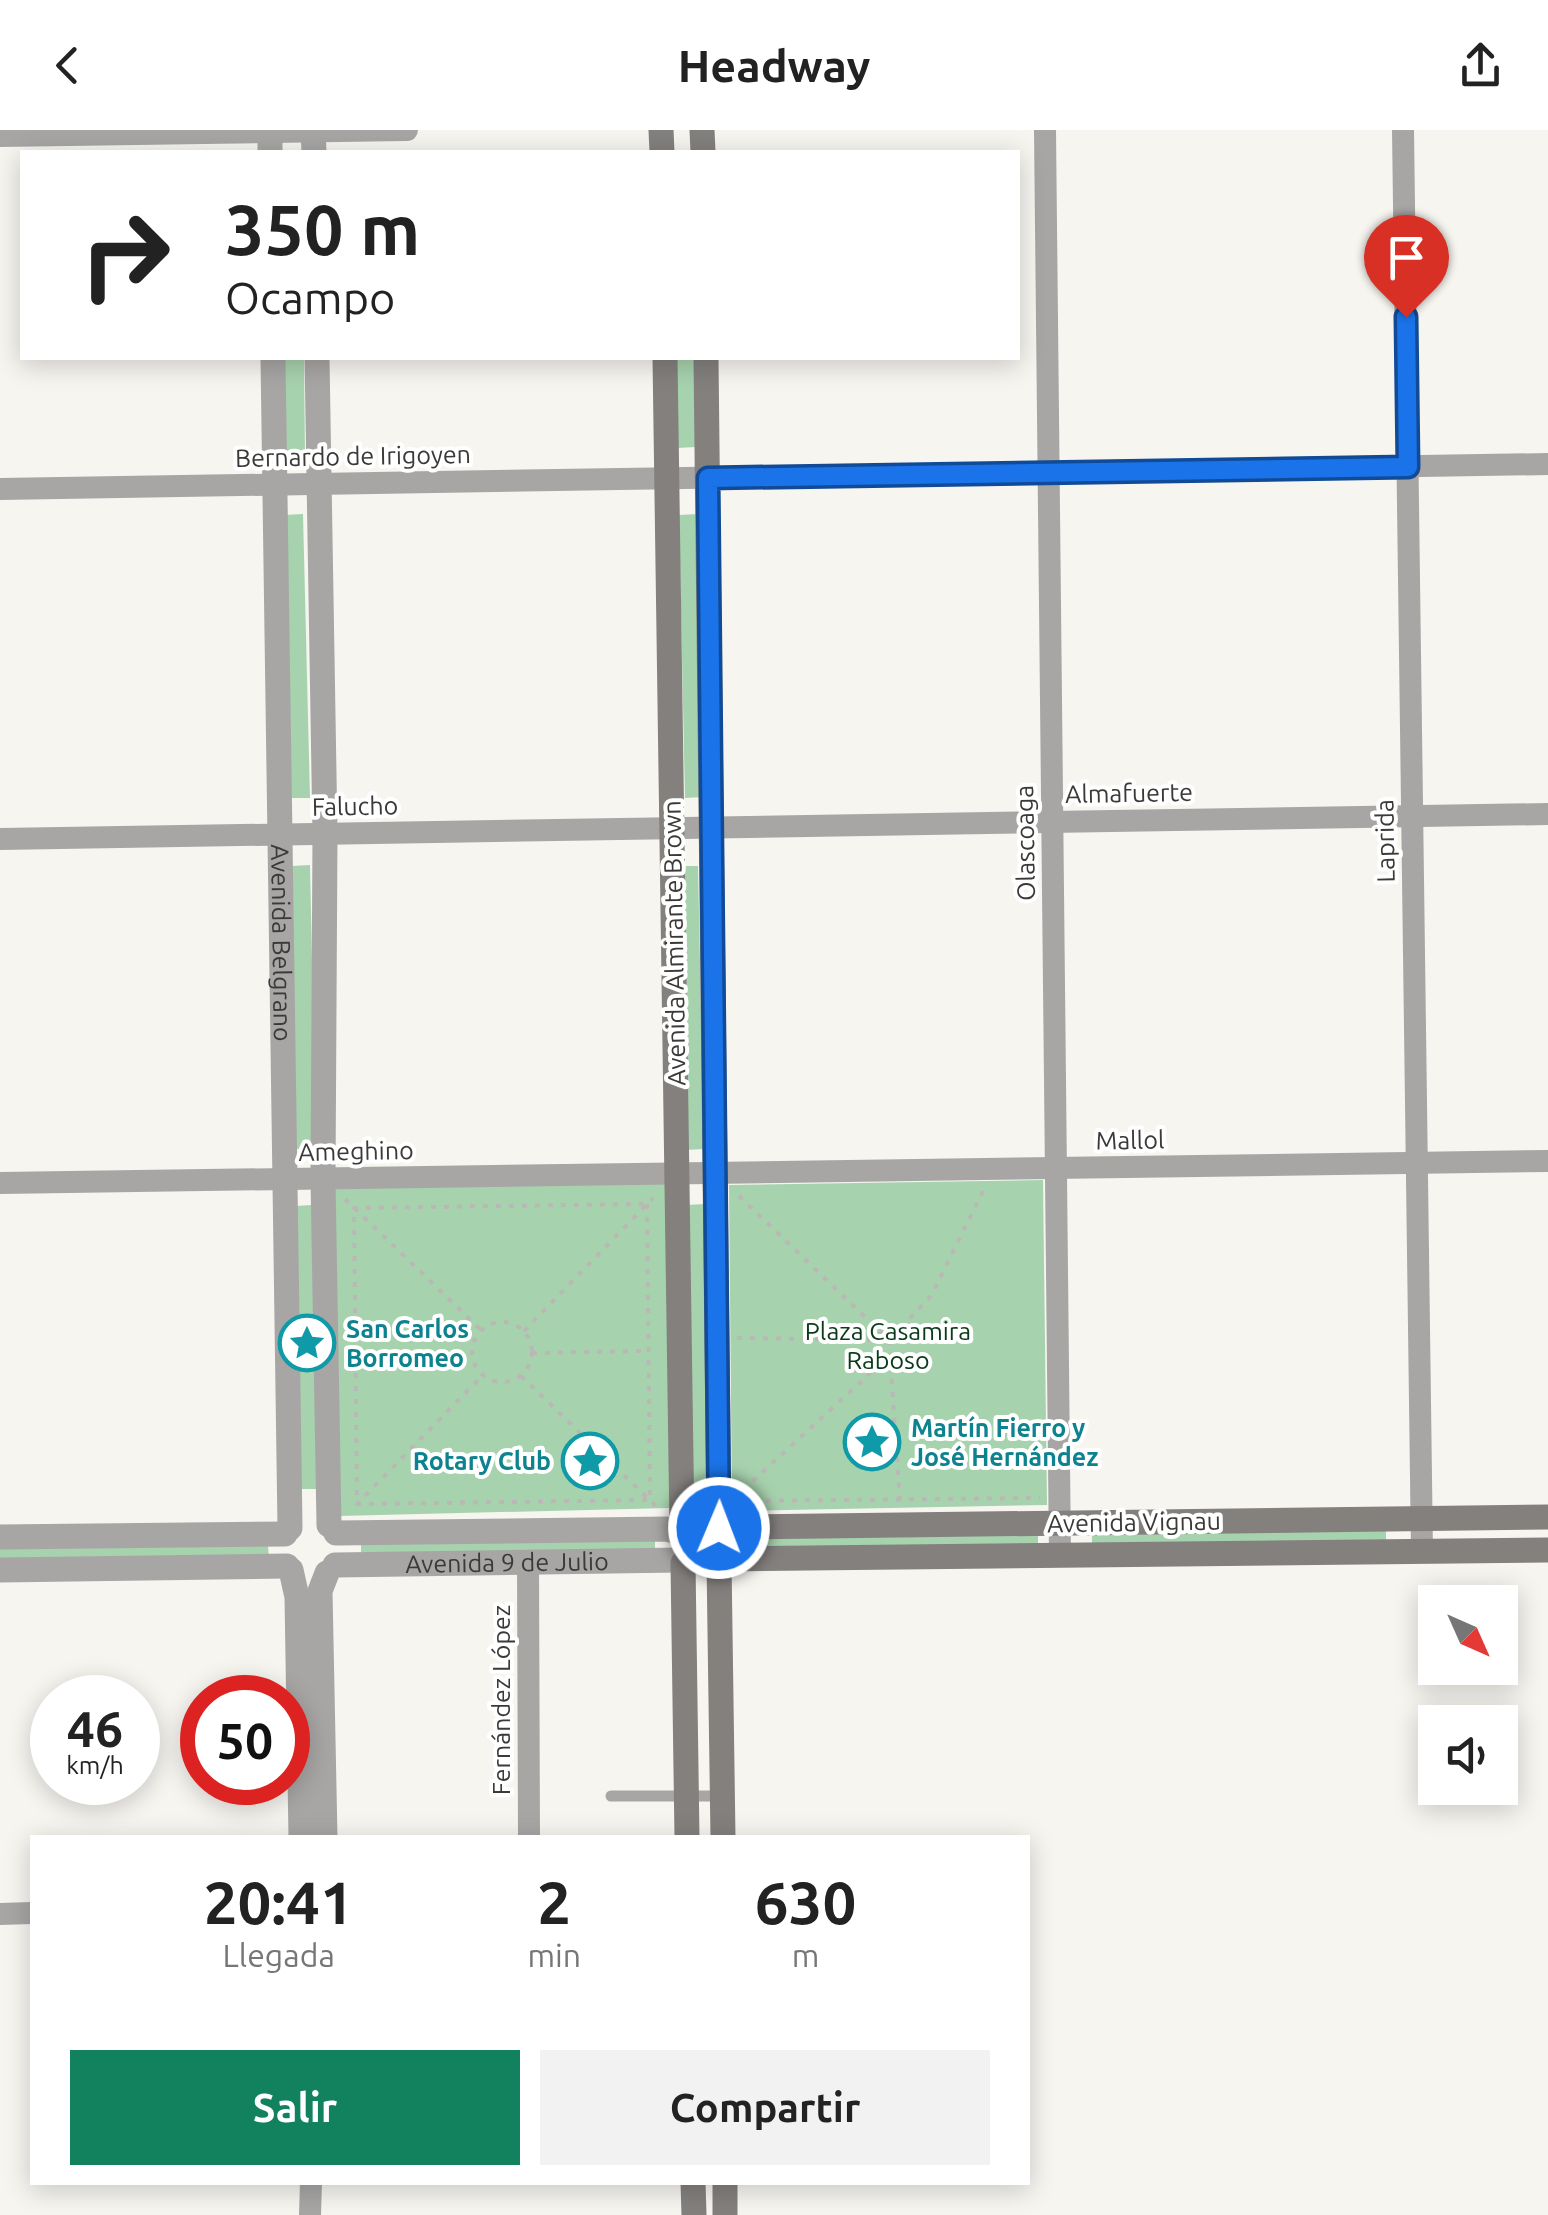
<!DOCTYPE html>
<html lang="es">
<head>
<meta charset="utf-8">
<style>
	body { margin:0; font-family:Ubuntu,sans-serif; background:#f2f2f2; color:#222; height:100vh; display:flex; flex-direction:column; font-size:38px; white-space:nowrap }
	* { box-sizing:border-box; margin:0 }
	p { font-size:32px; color:#767676 }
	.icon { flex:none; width:55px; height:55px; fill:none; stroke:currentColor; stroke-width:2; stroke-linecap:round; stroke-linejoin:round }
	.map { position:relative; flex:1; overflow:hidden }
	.details { position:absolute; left:30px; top:1705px; width:1000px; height:350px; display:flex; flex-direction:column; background:#fff; border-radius:0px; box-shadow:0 5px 25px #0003 }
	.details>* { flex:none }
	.guide { position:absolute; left:20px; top:20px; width:1000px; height:210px; border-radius:0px; box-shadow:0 5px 25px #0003; background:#fff; color:#222; overflow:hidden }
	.needle { width:65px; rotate:135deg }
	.controls { position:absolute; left:1418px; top:1455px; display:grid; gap:20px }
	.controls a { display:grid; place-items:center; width:100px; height:100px; border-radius:0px; background:#fff; box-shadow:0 5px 25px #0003; font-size:50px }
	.speed { position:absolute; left:30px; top:1545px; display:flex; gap:20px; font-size:50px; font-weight:700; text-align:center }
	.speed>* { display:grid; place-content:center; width:130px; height:130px; border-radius:50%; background:#fff; box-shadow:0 5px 25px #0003; line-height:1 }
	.speed small { font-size:25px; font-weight:400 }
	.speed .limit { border:15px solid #d22; background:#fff; color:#111 }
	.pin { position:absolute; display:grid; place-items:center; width:85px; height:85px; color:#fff; margin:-102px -42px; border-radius:50% 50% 50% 0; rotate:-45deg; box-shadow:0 0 10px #0007 }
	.pin .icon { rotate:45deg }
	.me { position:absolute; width:110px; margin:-55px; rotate:1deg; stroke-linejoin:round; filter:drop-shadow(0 0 8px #0008) }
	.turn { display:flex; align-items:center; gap:35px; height:210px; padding:0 40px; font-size:45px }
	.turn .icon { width:130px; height:130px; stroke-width:2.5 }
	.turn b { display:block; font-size:70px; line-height:85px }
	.eta { display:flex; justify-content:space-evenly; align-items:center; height:170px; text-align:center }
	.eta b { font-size:60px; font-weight:700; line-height:70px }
	.cta { display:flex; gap:20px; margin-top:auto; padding:20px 40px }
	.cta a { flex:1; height:115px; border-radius:0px; background:#12815d; color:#fff; font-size:40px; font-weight:700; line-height:115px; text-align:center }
	.cta a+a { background:#f2f2f2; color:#222 }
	header { display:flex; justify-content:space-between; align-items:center; height:130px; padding:0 40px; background:#fff; font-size:45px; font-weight:700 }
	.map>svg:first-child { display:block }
	.green { fill:#a7d2ae }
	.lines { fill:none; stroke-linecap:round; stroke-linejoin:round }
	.path { stroke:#bab8b4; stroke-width:4; stroke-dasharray:5 8; stroke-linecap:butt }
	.service { stroke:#a8a6a5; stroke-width:11 }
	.minor { stroke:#a8a6a5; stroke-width:22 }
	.tertiary { stroke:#a8a6a5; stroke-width:25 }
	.secondary { stroke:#83807e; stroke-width:25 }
	.route-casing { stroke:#114b97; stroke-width:25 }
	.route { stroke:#1a73e8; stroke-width:18 }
	.labels { text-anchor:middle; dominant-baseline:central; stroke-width:8; stroke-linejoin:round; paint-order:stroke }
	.street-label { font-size:25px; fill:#3b3a39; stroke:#fff }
	.culture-label { font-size:25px; font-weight:bold; fill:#0d838f; stroke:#fff; text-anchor:start }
	.park-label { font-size:25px; fill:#0a3b1a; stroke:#fff }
</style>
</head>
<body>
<header><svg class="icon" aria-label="back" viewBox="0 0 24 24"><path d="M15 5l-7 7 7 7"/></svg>Headway<svg class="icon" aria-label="share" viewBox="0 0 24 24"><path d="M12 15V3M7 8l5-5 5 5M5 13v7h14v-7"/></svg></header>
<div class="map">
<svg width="1548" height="2085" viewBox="0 0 1548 2085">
	<rect width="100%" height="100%" fill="#f7f5f0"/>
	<g class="green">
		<polygon points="285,228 304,228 305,326 286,327"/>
		<polygon points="676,228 695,228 696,317 677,318"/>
		<polygon points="303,384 310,668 290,668 284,385"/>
		<polygon points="698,384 704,667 685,668 679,385"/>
		<polygon points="310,735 316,1018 296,1019 291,736"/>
		<polygon points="679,736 698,736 704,1019 685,1020"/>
		<polygon points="1043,1050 1047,1375 732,1381 729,1055"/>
		<polygon points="669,1052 670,1378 339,1386 328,1058"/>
		<polygon points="705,1074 711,1358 692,1358 686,1075"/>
		<polygon points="313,1075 319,1359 300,1359 294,1076"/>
		<polygon points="1386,1398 1386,1413 1092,1416 1092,1400"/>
		<polygon points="1038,1401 1038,1417 744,1419 744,1404"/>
		<polygon points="655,1408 655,1423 361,1426 361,1410"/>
		<polygon points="268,1415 269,1430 0,1432 0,1417"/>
	</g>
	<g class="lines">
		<g class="path">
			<polyline points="739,1066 889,1210 900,1372"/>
			<polyline points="345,1069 481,1200"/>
			<polygon points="647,1074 650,1370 357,1374 354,1078"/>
			<circle cx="502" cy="1222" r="30"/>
			<polyline points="524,1201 653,1068"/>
			<polyline points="737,1208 889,1210 931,1166 983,1061"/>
			<polyline points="532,1223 648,1221"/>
			<polyline points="521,1246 658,1378"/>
			<polyline points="743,1360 890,1225"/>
			<polyline points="740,1371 1040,1368"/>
			<polyline points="356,1375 482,1246"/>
		</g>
		<polyline class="service" points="611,1666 722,1666"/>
		<g class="minor">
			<polyline points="1045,0 1060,1426"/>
			<polyline points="1403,0 1422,1422"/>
			<polyline points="0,6 407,0"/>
			<polyline points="0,359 1548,334"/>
			<polyline points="0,709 1548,684"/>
			<polyline points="0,1053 1548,1031"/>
			<polyline points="528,1433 529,1708"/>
			<polyline points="0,1784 32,1783"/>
			<polyline points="310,2085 311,2052"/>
		</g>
		<g class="tertiary">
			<polyline points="270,0 270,22"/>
			<polyline points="313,0 314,22"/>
			<path id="s1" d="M273 228 290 1398"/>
			<polyline points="317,228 325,704 323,1049 329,1395"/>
			<polyline points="336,1403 667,1399 680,1403"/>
			<polyline points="0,1407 285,1404"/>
			<path id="s2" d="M335 1435 680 1430"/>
			<polyline points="0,1440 287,1436"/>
			<polyline points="291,1440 297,1467 301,1708"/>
			<polyline points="325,1708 320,1461 327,1443"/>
		</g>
		<g class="secondary">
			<polyline points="661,0 662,22"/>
			<polyline points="702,0 703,22"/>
			<polyline points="665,228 682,1399"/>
			<polyline points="706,228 719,1399"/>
			<polyline points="721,1402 746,1397 1548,1387"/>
			<polyline points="722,1429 1548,1420"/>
			<polyline points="719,1432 723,1708"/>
			<polyline points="683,1433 687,1708"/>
			<polyline points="693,2052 694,2085"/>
			<polyline points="725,2052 725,2085"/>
		</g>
	</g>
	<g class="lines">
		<g class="route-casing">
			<polyline id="route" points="719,1398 708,348 1408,337 1406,187"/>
		</g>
		<use href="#route" class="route"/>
	</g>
	<defs>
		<g id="sight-ring" transform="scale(2.875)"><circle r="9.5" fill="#fff" stroke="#0f9aa8" stroke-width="1.5"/><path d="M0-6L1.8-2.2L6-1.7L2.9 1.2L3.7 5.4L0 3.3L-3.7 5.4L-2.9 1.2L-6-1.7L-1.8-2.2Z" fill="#0f9aa8"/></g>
	</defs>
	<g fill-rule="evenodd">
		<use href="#sight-ring" x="307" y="1213"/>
		<use href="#sight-ring" x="872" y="1312"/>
		<use href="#sight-ring" x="590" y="1331"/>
	</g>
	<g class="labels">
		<g class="street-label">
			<text transform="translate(353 326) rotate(-1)">Bernardo de Irigoyen</text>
			<text transform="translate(1129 663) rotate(-1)">Almafuerte</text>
			<text transform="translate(355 676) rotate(-1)">Falucho</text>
			<text transform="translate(1385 711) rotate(-91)">Laprida</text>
			<text transform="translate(1025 713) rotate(-91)">Olascoaga</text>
			<text stroke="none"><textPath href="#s1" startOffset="585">Avenida Belgrano</textPath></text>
			<text transform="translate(674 813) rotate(-91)">Avenida Almirante Brown</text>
			<text transform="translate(1130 1010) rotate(-1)">Mallol</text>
			<text transform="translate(356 1021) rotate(-1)">Ameghino</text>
			<text transform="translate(1134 1392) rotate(-1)">Avenida Vignau</text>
			<text stroke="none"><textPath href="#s2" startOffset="172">Avenida 9 de Julio</textPath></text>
			<text transform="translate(501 1570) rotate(-90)">Fernández López</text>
		</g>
		<g class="culture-label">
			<text x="346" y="1199">San Carlos<tspan x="346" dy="29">Borromeo</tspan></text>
			<text x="911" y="1298">Martín Fierro y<tspan x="911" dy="29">José Hernández</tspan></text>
			<text x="551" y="1331" text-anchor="end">Rotary Club</text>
		</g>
		<g class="park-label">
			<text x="888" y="1201">Plaza Casamira<tspan x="888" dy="29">Raboso</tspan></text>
		</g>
	</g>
</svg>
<div class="controls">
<a><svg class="needle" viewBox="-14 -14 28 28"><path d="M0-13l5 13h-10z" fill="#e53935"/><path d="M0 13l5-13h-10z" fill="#767676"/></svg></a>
<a><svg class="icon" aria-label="sound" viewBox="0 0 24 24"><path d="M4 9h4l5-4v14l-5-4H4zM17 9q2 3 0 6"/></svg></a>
</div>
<div class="speed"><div>46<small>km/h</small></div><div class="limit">50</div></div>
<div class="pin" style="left:1406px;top:187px;background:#d93025"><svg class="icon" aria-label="arrive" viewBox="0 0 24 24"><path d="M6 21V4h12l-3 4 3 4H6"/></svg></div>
<svg class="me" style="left:719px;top:1398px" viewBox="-20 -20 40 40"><circle r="17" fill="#1a73e8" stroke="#fff" stroke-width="3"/><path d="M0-11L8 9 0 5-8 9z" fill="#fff"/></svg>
<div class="guide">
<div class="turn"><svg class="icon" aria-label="right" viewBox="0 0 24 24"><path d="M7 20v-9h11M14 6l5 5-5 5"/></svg><div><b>350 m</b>Ocampo</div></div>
</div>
<section class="details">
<div class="eta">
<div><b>20:41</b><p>Llegada</p></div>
<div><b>2</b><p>min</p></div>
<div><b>630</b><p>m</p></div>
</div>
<div class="cta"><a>Salir</a><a>Compartir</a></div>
</section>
</div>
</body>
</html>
